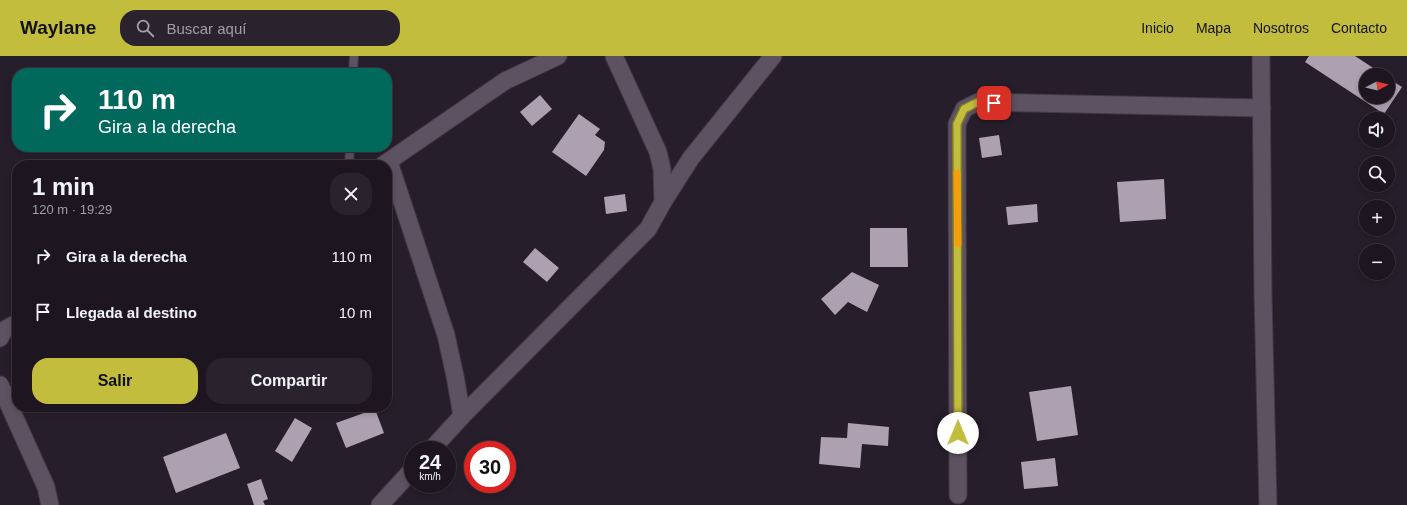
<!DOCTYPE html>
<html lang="es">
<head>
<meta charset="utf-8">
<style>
	body { margin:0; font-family:Arial,sans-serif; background:#2a232d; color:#f1f3f6; height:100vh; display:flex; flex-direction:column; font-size:15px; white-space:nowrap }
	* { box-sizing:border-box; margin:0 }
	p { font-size:13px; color:#a09fa5 }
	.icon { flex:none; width:22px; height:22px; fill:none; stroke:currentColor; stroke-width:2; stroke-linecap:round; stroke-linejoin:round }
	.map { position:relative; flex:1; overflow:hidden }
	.details { position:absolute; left:12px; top:104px; width:380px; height:252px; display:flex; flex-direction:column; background:#1d1620; border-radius:16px; box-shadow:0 2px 6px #0003,0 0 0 1px #3b353e }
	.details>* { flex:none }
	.hud { position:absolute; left:12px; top:12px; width:380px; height:84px; border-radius:16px; box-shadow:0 2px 6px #0003,0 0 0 1px #3b353e; background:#00695c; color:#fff; overflow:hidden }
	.needle { width:26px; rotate:83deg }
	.tools { position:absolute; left:1359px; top:12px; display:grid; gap:8px }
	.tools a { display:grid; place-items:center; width:36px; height:36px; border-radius:50%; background:#1d1620; box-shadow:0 2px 6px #0003,0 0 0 1px #3b353e; font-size:20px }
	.speed { position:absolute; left:404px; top:385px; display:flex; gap:8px; font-size:20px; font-weight:700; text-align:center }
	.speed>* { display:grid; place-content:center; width:52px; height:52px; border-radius:50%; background:#1d1620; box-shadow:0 2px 6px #0003,0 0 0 1px #3b353e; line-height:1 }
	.speed small { font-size:10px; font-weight:400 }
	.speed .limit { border:6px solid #d22; background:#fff; color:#111 }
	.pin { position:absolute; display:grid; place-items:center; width:34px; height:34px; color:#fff; margin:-17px; border-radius:8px; box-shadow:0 2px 6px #0006 }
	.me { position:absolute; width:44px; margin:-22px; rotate:0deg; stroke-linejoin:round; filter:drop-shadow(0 0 3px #0008) }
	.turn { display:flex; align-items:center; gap:14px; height:84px; padding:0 20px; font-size:18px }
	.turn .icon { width:52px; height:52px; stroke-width:2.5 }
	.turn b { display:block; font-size:28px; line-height:34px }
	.round { display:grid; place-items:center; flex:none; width:42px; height:42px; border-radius:16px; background:#2a232d }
	.headline { display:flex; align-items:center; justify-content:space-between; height:68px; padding:0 20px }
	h1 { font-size:24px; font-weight:800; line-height:30px }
	.primary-button { display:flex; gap:8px; margin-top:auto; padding:8px 20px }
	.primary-button a { flex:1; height:46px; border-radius:16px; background:#c3bd3e; color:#111; font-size:16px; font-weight:800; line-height:46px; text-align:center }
	.primary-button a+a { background:#2a232d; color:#f1f3f6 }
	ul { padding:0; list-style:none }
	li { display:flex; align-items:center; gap:12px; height:56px; padding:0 20px }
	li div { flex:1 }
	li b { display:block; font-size:15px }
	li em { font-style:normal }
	header { display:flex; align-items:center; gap:24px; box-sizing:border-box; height:56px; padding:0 20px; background:#c3bd3e; color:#111 }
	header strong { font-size:19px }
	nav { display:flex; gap:22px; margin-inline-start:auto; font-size:14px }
	.search { width:280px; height:36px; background:#2a232d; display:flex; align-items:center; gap:10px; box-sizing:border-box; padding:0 14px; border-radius:16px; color:#a09fa5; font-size:15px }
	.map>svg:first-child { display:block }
	.building { fill:#ada0b1 }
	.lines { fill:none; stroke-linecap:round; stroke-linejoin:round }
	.lane-casing { stroke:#413944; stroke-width:10 }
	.street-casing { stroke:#413944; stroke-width:19 }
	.lane { stroke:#5d5261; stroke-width:8 }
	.street { stroke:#5d5261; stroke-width:17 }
	.route-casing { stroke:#7f7b28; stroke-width:10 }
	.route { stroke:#c3bd3e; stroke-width:7 }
	.slow { stroke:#f59e0b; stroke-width:7 }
</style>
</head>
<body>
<header>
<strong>Waylane</strong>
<div class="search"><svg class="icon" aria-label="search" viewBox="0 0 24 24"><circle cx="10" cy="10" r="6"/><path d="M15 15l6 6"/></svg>Buscar aquí</div>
<nav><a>Inicio</a><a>Mapa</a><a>Nosotros</a><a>Contacto</a></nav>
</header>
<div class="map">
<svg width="1407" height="449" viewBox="0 0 1407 449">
	<rect width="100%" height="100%" fill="#271e2b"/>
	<g class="building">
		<polygon points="1309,0 1355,0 1384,19 1366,19 1366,41 1388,41 1388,22 1402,31 1384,58 1305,6"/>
		<polygon points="540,39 552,53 532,70 520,56"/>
		<polygon points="579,58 600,73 595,79 605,86 604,94 586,120 552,96"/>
		<polygon points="999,79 1002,99 982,102 979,82"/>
		<polygon points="1164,123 1166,163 1120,166 1117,126"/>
		<polygon points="625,138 627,155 606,158 604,141"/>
		<polygon points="1037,148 1038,166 1008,169 1006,151"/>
		<polygon points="870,172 907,172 908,211 870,211"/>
		<polygon points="535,192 559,212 547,226 523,206"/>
		<polygon points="852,216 879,229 867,256 848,246 835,259 821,243"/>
		<polygon points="1071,330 1078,379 1037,385 1029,336"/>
		<polygon points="375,353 384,377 346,392 336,367"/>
		<polygon points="295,362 312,372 292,406 275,395"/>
		<polygon points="848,367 889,371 888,390 862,388 860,412 819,408 821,381 847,382"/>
		<polygon points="226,377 240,412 176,437 163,401"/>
		<polygon points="1055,402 1058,430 1024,433 1021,406"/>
		<polygon points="261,423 268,443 263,445 265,449 254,449 247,428"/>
	</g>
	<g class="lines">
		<g class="lane-casing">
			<g id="lane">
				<polyline points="353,17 354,0"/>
				<polyline points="349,109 350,91"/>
			</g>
		</g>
		<g class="street-casing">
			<g id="street">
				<polyline points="614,0 658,96 662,113 663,146"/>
				<polyline points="1261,0 1263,239 1268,449"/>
				<polyline points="389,106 446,279 455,320 462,360"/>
				<polyline points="383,109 505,25 558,0"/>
				<polyline points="0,282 4,274 17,267"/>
				<polyline points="0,329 46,431 50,449"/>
				<polyline points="431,394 462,360 648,173 663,146 691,102 773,0"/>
				<polyline points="958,439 957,68 964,53 978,46 1262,52"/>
				<polyline points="380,449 413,413"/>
			</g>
		</g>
		<use href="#lane" class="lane"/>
		<use href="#street" class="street"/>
	</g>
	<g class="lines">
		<g class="route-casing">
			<polyline id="route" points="958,377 957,68 964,53 978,46 994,47"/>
		</g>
		<use href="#route" class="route"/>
		<polyline class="slow" points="957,117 958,188"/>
	</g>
</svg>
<div class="tools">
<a><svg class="needle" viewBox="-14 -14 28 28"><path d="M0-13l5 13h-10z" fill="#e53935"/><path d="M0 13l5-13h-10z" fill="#a09fa5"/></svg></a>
<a><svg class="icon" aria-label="sound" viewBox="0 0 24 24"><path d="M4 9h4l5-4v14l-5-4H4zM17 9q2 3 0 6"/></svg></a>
<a><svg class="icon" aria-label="search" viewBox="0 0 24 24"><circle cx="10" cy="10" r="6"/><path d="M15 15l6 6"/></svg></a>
<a>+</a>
<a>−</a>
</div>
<div class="speed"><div>24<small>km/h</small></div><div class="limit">30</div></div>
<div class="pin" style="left:994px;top:47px;background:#d93025"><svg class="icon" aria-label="arrive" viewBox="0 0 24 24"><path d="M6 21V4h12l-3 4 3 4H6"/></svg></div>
<svg class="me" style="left:958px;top:377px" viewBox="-20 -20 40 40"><circle r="19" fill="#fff"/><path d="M0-13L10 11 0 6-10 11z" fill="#c3bd3e"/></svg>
<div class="hud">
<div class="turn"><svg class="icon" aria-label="right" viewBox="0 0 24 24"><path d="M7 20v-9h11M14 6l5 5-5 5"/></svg><div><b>110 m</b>Gira a la derecha</div></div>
</div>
<section class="details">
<div class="headline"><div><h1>1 min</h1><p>120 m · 19:29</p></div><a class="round"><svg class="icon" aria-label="close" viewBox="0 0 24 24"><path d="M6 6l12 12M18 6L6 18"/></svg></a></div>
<ul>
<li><svg class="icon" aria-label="right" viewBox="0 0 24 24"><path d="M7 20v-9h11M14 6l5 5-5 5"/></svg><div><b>Gira a la derecha</b></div><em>110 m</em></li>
<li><svg class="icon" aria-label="arrive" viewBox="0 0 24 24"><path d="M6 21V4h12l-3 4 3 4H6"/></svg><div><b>Llegada al destino</b></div><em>10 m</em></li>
</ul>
<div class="primary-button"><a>Salir</a><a>Compartir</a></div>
</section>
</div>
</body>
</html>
